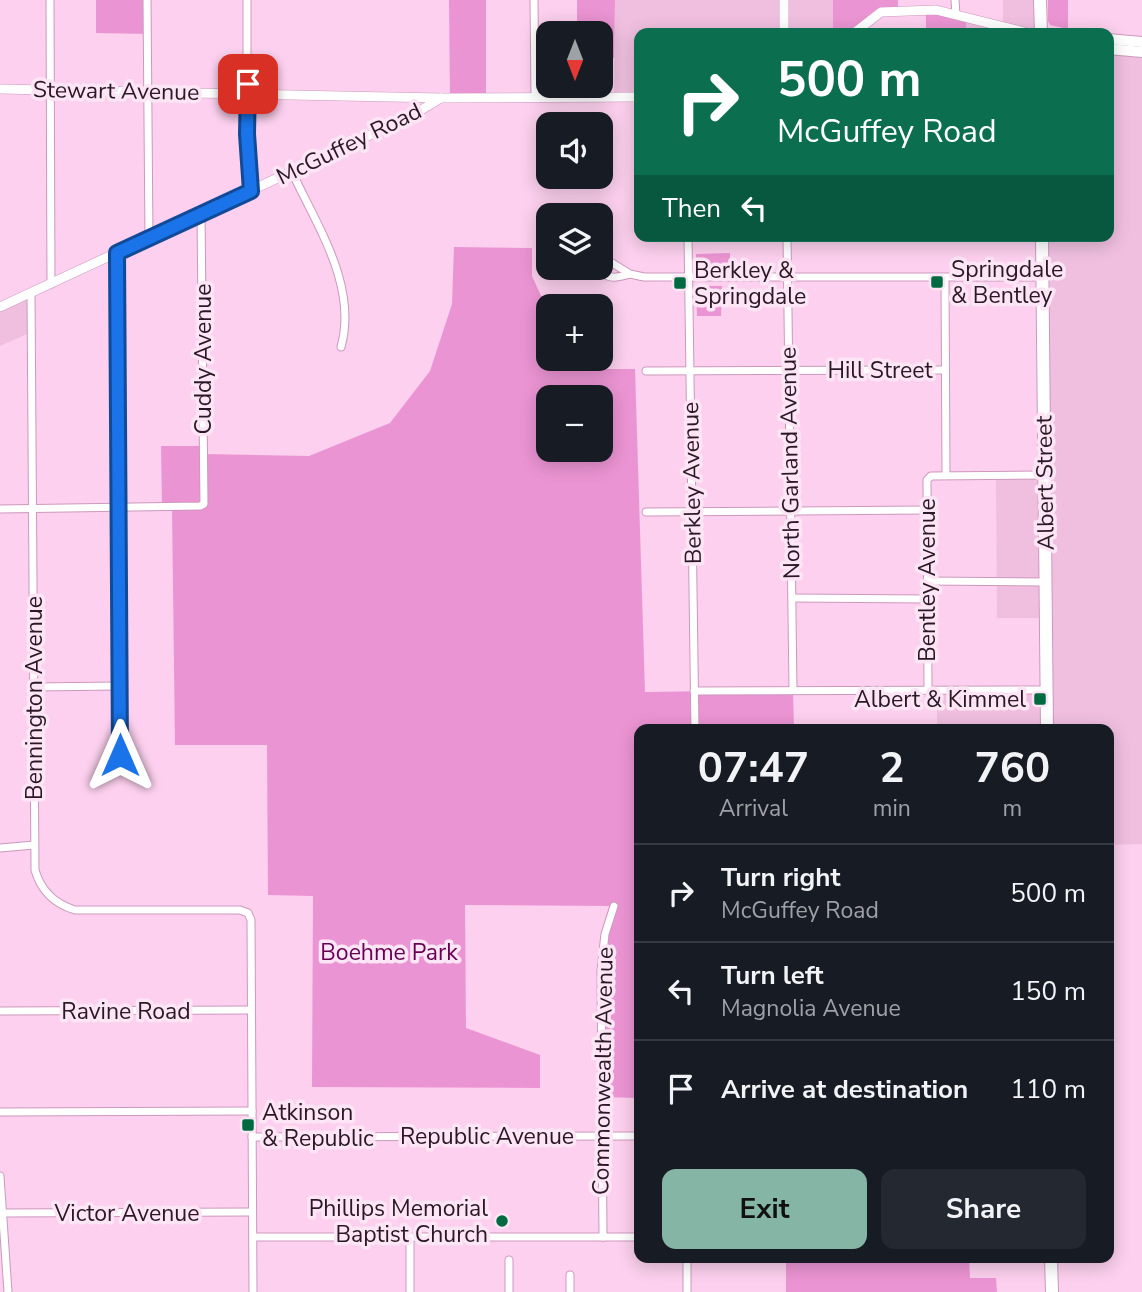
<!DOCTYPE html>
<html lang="en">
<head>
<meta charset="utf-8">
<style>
	body { margin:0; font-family:"Nunito Sans",sans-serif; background:#242831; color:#f1f3f6; height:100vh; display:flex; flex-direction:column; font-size:26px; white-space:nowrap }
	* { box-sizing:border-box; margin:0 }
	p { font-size:23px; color:#9ea1a6 }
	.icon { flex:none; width:38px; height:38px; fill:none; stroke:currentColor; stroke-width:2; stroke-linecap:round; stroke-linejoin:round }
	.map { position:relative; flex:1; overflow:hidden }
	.details { position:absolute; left:634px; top:724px; width:480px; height:539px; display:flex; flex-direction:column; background:#171b24; border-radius:14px; box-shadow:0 4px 18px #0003 }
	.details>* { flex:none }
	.guide { position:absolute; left:634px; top:28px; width:480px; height:214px; border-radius:14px; box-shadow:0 4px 18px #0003; background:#0b6e4f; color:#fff; overflow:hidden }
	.needle { width:46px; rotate:180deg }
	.tools { position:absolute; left:536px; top:21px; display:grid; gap:14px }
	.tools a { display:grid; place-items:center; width:77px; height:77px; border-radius:14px; background:#171b24; box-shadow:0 4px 18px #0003; font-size:35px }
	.pin { position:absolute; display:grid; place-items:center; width:60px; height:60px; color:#fff; margin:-30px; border-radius:14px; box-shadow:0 4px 10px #0006 }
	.me { position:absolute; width:77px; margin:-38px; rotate:0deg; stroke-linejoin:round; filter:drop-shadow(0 0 5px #0008) }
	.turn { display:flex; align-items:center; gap:24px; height:147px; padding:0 28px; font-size:32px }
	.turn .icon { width:91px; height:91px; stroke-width:2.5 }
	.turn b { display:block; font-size:49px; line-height:60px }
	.then { display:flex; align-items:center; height:66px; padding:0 28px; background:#0003; gap:14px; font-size:26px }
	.eta { display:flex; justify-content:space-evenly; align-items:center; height:119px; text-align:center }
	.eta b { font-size:42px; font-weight:700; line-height:49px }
	.primary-button { display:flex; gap:14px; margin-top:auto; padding:14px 28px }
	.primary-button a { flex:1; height:80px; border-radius:14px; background:#85b5a4; color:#111; font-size:28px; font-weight:700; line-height:80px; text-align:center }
	.primary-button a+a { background:#242831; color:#f1f3f6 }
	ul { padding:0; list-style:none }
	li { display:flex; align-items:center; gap:21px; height:98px; padding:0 28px; border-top:2px solid #363941 }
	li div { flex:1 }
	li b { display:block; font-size:26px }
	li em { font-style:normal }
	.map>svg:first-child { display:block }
	.built { fill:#f0bfe0 }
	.green { fill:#eb94d3; fill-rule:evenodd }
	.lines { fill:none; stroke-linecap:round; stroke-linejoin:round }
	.minor-casing { stroke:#cd98bd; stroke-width:9 }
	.tertiary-casing { stroke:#cd98bd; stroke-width:10 }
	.secondary-casing { stroke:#cd98bd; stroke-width:12 }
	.primary-casing { stroke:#cd98bd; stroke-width:14 }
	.minor { stroke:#fff; stroke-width:7 }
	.tertiary { stroke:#fff; stroke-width:9 }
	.secondary { stroke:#fff; stroke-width:10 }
	.primary { stroke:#fff; stroke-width:12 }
	.route-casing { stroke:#114b97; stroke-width:18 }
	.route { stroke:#1a73e8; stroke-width:12 }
	.poi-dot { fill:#006a40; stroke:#fce5f4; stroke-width:2.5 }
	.labels { text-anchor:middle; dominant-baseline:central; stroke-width:7; stroke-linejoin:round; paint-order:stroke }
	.street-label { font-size:23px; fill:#2b1826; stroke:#fce5f4 }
	.poi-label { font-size:23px; fill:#2b1826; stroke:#fce5f4; text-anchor:start }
	.park-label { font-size:23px; fill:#670055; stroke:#fce5f4 }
</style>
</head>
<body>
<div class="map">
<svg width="1142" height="1292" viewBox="0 0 1142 1292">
	<rect width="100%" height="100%" fill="#fcd0ee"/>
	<g class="built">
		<polygon points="615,0 833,0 833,33 639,33 639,97 614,97"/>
		<polygon points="1003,0 1040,0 1041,33 966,33 966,18 1003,27"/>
		<polygon points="1108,49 1142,52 1142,844 1108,845 1108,730 937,730 937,690 1046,690 1046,618 997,618 996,476 1044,475 1042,240 1001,240 1001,236 1108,236"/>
		<polygon points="31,293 32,332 0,346 0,307"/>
	</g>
	<g class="green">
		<polygon points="96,0 147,0 148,34 96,33"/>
		<polygon points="449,0 486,0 486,97 450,98"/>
		<polygon points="577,0 615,0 614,58 600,58 600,33 577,33"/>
		<polygon points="833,0 898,0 898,11 881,12 854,33 833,33"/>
		<polygon points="1048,0 1068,0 1068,29 1050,25 1048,21"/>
		<polygon points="926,9 966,18 966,33 926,33"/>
		<path d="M454 247 532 248V276L548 311V359H569L574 369H635L645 692 793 690 794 730H639V1098L602 1097 601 971 613 906 465 905 466 1028 540 1055V1088L312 1087 313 896 268 895 267 745H175L172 507H162L161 446H203L204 454 309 456 390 423 430 371 452 304ZM548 397H600V450H548Z"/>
		<polygon points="730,253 730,270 696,270 696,254"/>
		<polygon points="696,286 722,286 721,316 697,316"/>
		<polygon points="786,1258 969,1258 970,1278 996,1278 997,1292 786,1292"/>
	</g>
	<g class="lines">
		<g class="minor-casing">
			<g id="minor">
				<polyline points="50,0 51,284"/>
				<polyline points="147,0 149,238"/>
				<polyline points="247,0 247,133 251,191"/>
				<polyline points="534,0 535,97"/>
				<polyline points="955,0 956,15"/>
				<path d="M292 172C317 226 358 286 341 347"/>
				<polyline points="688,236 695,730"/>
				<polyline points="787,236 793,690"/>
				<polyline points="117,253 120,755"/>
				<path d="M630 274C621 276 612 280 604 274L601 267 609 261 630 274 644 277H1043"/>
				<polyline points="945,278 946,475"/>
				<path d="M31 293 35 870C41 891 55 904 75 910H240L248 913 251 920 253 1292"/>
				<polyline points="646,371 945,370"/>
				<polyline points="0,509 200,506 204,504 201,214"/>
				<polyline points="646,512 927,510"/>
				<polyline points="927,581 1046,582"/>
				<polyline points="792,598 927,599"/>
				<polyline points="34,687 119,686"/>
				<polyline points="928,690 927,480 931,476 1044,475"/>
				<polyline points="694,691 1047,690"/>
				<polyline points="0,848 34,845"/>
				<polyline points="0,1011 251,1010"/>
				<polyline points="0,1112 252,1111"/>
				<polyline points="252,1137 639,1136"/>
				<polyline points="0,1176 8,1292"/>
				<polyline points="2,1213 252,1212"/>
				<polyline points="253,1237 639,1237"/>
				<polyline points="410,1237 410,1292"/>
				<polyline points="603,1237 601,971 605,934 614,906"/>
				<polyline points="687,1258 687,1292"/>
				<polyline points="509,1260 509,1292"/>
				<polyline points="570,1275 570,1292"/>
			</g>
		</g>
		<g class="tertiary-casing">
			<g id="tertiary">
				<polyline points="784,0 784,33"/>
				<polyline points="854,33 881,12 936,10 1028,33"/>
				<polyline points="0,89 441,98 639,97"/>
				<polyline points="0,307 411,116 441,98"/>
			</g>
		</g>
		<g class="secondary-casing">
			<g id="secondary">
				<polyline points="1108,39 1142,42"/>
				<polyline points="1108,49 1142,52"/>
			</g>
		</g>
		<g class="primary-casing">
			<g id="primary">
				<polyline points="1040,0 1041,33"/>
				<polyline points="1042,236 1047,730"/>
				<polyline points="1051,1258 1052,1292"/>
			</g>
		</g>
		<use href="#minor" class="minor"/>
		<use href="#tertiary" class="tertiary"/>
		<use href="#secondary" class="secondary"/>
		<use href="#primary" class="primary"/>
	</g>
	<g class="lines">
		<g class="route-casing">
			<polyline id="route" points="120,755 117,253 251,191 247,134 248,84"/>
		</g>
		<use href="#route" class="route"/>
	</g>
	<g class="poi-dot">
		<rect x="930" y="275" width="14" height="14" rx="3.5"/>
		<rect x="673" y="276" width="14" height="14" rx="3.5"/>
		<rect x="1033" y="692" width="14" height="14" rx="3.5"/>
		<rect x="241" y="1118" width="14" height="14" rx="3.5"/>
		<circle cx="502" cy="1221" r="7"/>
	</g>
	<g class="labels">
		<g class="street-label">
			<text transform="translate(116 91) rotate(1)">Stewart Avenue</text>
			<text transform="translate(349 144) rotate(-26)">McGuffey Road</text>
			<text transform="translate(203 359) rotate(-90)">Cuddy Avenue</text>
			<text x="880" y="370">Hill Street</text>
			<text transform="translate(790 463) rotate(-91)">North Garland Avenue</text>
			<text transform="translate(692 483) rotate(-91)">Berkley Avenue</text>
			<text transform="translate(1045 483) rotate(-91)">Albert Street</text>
			<text transform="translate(927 580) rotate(-90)">Bentley Avenue</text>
			<text transform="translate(34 698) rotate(-90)">Bennington Avenue</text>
			<text x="126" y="1011">Ravine Road</text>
			<text transform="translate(603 1071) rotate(-89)">Commonwealth Avenue</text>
			<text x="487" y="1136">Republic Avenue</text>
			<text x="127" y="1213">Victor Avenue</text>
		</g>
		<g class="poi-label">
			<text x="951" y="269">Springdale<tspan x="951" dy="26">&amp; Bentley</tspan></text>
			<text x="694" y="270">Berkley &amp;<tspan x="694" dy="26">Springdale</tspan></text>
			<text x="1026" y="699" text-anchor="end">Albert &amp; Kimmel</text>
			<text x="262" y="1112">Atkinson<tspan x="262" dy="26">&amp; Republic</tspan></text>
			<text x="488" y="1208" text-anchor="end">Phillips Memorial<tspan x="488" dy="26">Baptist Church</tspan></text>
		</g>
		<g class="park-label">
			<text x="389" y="952">Boehme Park</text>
		</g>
	</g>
</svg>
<div class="tools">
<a><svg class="needle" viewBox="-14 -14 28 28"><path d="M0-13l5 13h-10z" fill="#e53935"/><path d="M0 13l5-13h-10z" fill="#9ea1a6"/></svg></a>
<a><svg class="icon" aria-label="sound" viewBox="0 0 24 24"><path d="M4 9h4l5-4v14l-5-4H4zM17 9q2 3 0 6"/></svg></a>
<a><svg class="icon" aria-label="layers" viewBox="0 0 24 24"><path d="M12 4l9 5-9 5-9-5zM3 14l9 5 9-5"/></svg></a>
<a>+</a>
<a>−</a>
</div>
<div class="pin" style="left:248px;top:84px;background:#d93025"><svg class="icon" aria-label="arrive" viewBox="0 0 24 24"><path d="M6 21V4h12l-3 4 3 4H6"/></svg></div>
<svg class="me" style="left:120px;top:755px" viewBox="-20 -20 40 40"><path d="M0-17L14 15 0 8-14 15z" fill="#1a73e8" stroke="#fff" stroke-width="4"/></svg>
<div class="guide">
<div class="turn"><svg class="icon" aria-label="right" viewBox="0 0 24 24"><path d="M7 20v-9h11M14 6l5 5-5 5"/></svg><div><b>500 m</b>McGuffey Road</div></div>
<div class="then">Then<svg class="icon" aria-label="left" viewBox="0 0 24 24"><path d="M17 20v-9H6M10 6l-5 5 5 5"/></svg></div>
</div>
<section class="details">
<div class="eta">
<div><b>07:47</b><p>Arrival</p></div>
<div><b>2</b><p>min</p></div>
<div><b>760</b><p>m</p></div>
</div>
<ul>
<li><svg class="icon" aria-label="right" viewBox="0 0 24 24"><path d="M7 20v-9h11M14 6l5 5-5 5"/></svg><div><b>Turn right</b><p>McGuffey Road</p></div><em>500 m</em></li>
<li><svg class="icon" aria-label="left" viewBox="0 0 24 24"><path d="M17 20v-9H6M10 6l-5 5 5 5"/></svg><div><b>Turn left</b><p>Magnolia Avenue</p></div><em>150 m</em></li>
<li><svg class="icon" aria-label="arrive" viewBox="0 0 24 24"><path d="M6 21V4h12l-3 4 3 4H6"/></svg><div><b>Arrive at destination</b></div><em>110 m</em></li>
</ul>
<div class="primary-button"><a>Exit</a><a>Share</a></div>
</section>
</div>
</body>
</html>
